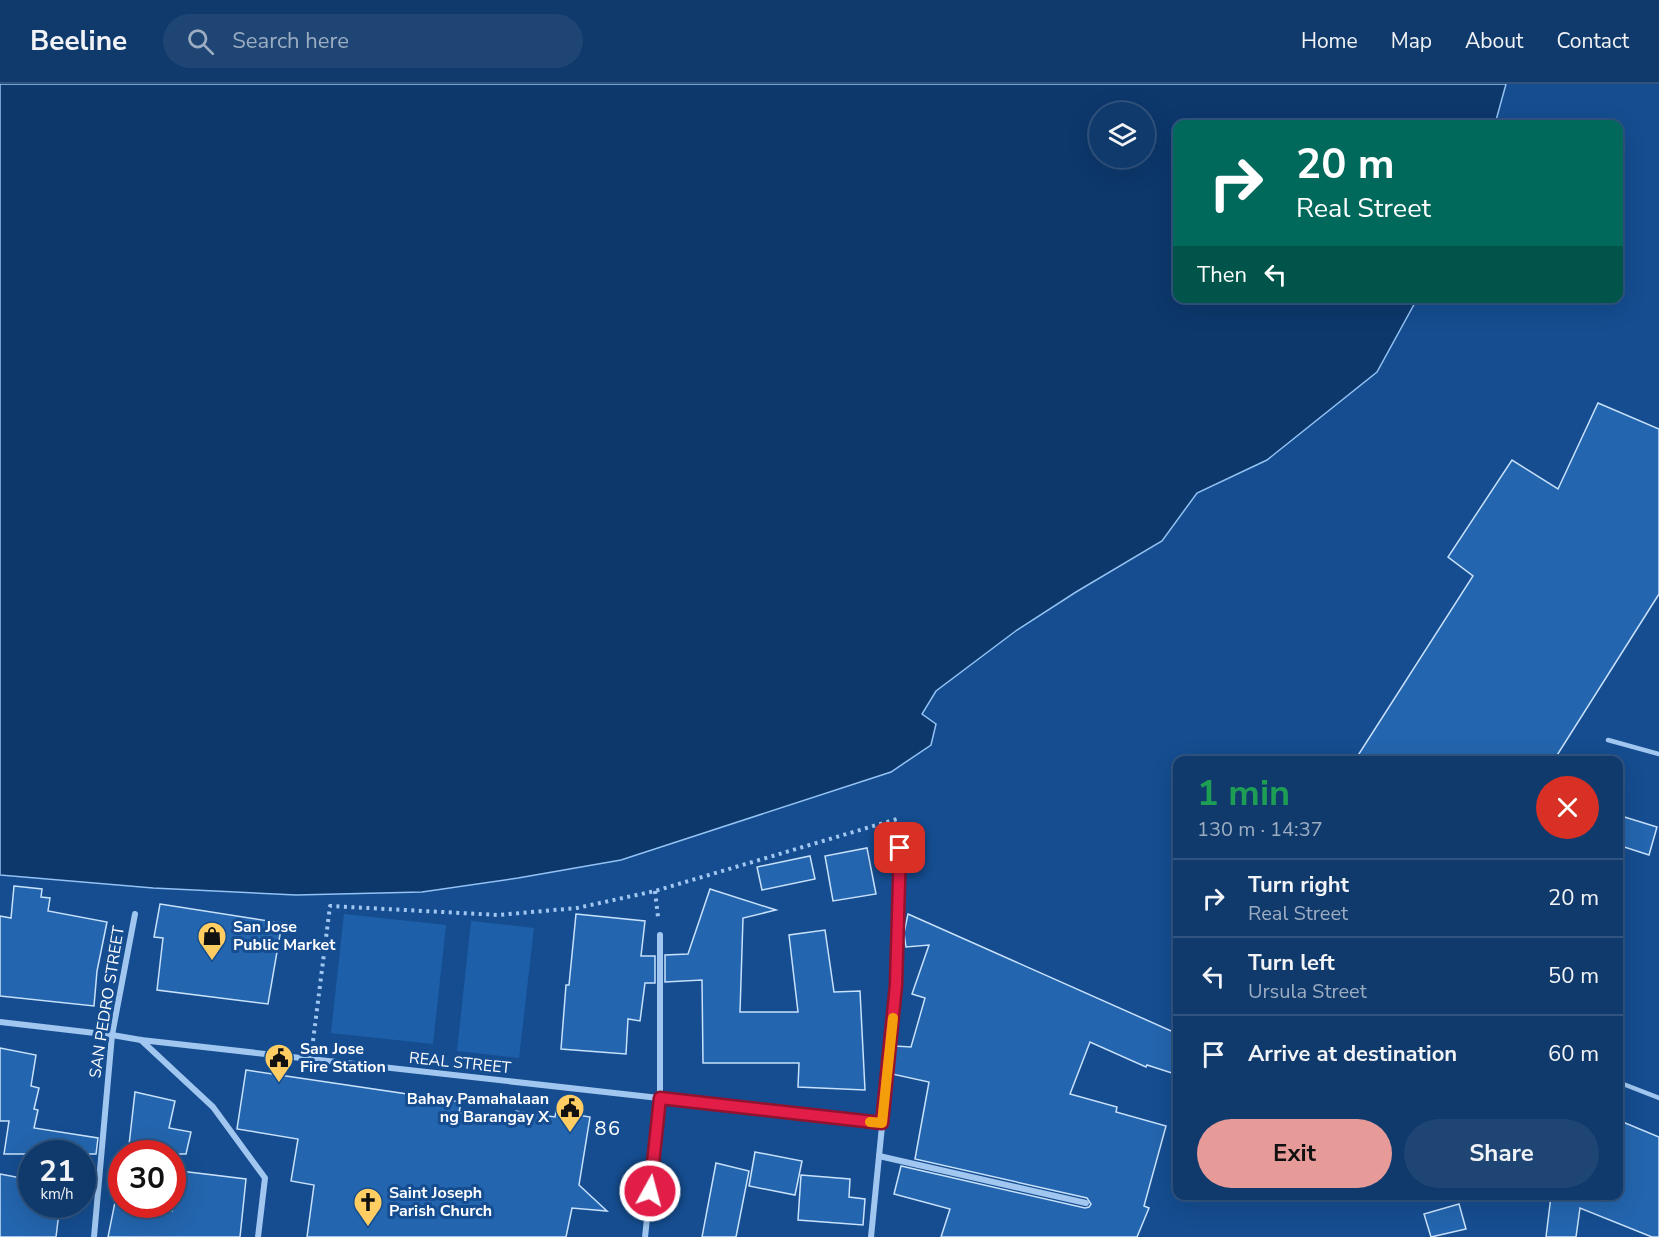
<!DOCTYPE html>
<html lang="en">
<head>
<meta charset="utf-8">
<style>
	body { margin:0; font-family:"Nunito Sans",sans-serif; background:#1e4574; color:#f1f3f6; height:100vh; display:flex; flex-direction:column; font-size:22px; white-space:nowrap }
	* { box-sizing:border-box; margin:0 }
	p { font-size:20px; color:#9cadc2 }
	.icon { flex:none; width:33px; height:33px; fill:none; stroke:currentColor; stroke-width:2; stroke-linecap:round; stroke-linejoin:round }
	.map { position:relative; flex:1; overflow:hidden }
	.drawer { position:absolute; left:1173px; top:672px; width:450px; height:444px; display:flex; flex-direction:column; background:#103a6c; border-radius:12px; box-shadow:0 6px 24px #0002,0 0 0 2px #30547f }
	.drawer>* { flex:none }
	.banner { position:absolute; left:1173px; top:36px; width:450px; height:183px; border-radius:12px; box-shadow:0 6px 24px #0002,0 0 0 2px #30547f; background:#00695c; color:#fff; overflow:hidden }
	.buttons { position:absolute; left:1089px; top:18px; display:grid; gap:12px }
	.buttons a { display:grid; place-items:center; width:66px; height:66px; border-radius:50%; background:#103a6c; box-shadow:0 6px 24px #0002,0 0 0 2px #30547f; font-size:30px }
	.speed { position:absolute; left:18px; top:1056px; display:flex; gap:12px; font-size:30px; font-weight:700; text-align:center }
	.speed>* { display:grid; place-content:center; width:78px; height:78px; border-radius:50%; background:#103a6c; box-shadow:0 6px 24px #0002,0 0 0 2px #30547f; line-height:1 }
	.speed small { font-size:15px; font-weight:400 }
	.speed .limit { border:9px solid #d22; background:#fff; color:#111 }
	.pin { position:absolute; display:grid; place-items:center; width:51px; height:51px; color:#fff; margin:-26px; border-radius:12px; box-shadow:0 3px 9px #0006 }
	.me { position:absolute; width:66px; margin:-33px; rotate:7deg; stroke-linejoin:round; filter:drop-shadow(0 0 4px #0008) }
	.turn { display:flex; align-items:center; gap:21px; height:126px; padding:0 24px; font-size:27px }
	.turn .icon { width:78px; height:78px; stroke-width:2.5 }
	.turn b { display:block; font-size:42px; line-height:51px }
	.then { display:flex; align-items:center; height:57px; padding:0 24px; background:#0003; gap:12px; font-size:22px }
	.round { display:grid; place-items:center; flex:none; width:63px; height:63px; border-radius:32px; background:#1e4574 }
	.head { display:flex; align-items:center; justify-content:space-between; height:102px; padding:0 24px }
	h1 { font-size:36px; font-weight:700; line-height:45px; color:#1e9e55 }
	.cta { display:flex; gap:12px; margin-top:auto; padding:12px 24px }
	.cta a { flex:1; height:69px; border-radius:36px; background:#e69b98; color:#111; font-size:24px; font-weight:700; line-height:69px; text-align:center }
	.cta a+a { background:#1e4574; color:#f1f3f6 }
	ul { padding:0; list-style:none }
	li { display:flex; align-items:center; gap:18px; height:78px; padding:0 24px; border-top:2px solid #30547f }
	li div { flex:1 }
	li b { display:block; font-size:22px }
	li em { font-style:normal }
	header { display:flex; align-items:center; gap:36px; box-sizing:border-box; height:84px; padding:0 30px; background:#103a6c; border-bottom:2px solid #30547f }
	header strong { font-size:28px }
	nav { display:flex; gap:33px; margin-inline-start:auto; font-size:21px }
	.search { width:420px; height:54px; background:#1e4574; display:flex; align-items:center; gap:15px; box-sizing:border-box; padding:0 21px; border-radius:33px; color:#9cadc2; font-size:22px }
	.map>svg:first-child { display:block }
	.green { fill:#1d60a9 }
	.water { fill:#0d386c; stroke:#93c2f3; stroke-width:1.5; fill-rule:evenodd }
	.building { fill:#2365ae; stroke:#c8e1fc; stroke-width:1.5 }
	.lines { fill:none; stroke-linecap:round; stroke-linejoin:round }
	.path { stroke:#a1c7f0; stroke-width:4; stroke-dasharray:3 4.5; stroke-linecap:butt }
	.lane { stroke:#a1c7f0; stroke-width:4.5 }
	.street { stroke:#a1c7f0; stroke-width:6 }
	.route-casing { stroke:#92132f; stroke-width:15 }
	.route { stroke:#e11d48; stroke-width:10 }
	.slow { stroke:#f59e0b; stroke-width:10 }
	.labels { text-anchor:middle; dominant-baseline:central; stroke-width:6; stroke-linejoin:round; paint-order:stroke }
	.poi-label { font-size:16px; font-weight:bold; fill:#fff; stroke:#154d90; text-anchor:start }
	.street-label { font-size:16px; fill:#fff; stroke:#154d90 }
	.quarter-label { font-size:20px; letter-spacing:1.5px; fill:#fff; stroke:#154d90 }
</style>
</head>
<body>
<header>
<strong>Beeline</strong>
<div class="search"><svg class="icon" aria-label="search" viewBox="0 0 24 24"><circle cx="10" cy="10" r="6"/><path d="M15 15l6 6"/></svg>Search here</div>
<nav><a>Home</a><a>Map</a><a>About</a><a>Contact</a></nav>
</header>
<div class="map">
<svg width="1659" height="1153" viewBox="0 0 1659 1153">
	<rect width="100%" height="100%" fill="#154d90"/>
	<g class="green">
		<polygon points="344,830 446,841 433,960 331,949"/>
		<polygon points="471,837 534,844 519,974 457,967"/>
	</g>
	<path class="water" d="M0 0H1506L1495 40H1178V214L1417 215 1377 288 1267 376 1197 409 1162 457 1076 508 1017 546 936 607 922 630 936 640 931 661 891 688 621 776 518 794 422 808 296 811 153 804 0 791ZM1100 28H1144V74H1100Z"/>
	<g class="building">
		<polygon points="1598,319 1659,345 1659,510 1554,676 1355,676 1473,492 1448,473 1512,376 1558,405"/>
		<polygon points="1618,731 1657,743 1649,771 1618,761"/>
		<polygon points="867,764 876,810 833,817 825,772"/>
		<polygon points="810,772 815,795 762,806 757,783"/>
		<polygon points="14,802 42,805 41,813 50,814 48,827 107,838 97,887 94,922 0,912 0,832 11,834"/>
		<polygon points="710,805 776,826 743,834 740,928 798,928 789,851 825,846 834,908 860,907 865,1006 798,1003 799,979 703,979 702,896 665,898 665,871 688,870"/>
		<polygon points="160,820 282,839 268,920 157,906 163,854 154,853"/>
		<polygon points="576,830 645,837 641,872 655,872 655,899 645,899 640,937 628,935 626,970 561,965 566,901 569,901"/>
		<polygon points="908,830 1178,950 1178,991 1147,981 1146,983 1090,958 1070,1010 1117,1023 1116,1028 1166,1042 1144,1122 1149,1124 1137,1153 941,1153 950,1125 894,1110 901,1082 1085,1124 1089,1123 1091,1120 1087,1114 915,1075 929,998 892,990 895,962 911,963 925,914 912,910 929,861 906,863 904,849"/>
		<polygon points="0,964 36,971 31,1002 39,1004 34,1025 38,1026 34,1044 98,1054 96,1070 4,1070 9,1037 0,1037"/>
		<polygon points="246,986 461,1018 459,1029 514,1038 516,1027 555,1033 556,1027 590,1033 579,1101 607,1127 572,1124 566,1153 307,1153 314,1101 291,1097 298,1055 237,1045"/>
		<polygon points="135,1008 175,1017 169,1044 191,1048 186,1070 128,1070"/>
		<polygon points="1618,1036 1659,1053 1659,1153 1652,1153 1580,1124 1576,1153 1546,1153 1551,1112 1618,1112"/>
		<polygon points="755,1068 802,1077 795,1111 749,1102"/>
		<polygon points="716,1079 749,1087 736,1153 702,1153"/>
		<polygon points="172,1086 246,1095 240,1153 108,1153 116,1113 122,1114 122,1120 147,1120 172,1127"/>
		<polygon points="0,1090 32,1096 32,1120 60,1120 56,1153 0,1153"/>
		<polygon points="801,1091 850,1095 849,1113 865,1115 863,1141 798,1136"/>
		<polygon points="1459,1120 1466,1145 1431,1153 1424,1130"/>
	</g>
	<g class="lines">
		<g class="path">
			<polyline points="655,807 658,833"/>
			<polyline points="313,957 330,822 498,831 577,824 655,807 897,735 898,748"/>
		</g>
		<g class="lane">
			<polyline points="1608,656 1659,670"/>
			<polyline points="1618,998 1659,1014"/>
		</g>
		<g class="street">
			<polyline points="0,938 112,951 141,956 882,1039"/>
			<polyline points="141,956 213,1023 265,1094 258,1153"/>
			<polyline points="879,1072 1086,1119"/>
			<polyline points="94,1153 112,951 135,830"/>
			<polyline points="645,1153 660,1014 660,851"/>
			<polyline points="871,1153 896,901 899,764"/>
		</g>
	</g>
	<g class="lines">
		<g class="route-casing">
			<polyline id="route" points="650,1107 660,1014 882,1039 896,901 900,764"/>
		</g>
		<use href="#route" class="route"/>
		<polyline class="slow" points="870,1038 882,1039 893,934"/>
	</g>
	<defs>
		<g id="shop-pin" transform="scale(1.5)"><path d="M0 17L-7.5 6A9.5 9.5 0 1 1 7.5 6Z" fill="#ffcd61" stroke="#154d90"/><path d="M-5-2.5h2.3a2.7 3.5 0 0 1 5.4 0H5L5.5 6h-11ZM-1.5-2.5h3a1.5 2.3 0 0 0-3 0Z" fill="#111"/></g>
		<g id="civic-pin" transform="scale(1.5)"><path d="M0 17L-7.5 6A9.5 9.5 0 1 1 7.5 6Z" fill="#ffcd61" stroke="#154d90"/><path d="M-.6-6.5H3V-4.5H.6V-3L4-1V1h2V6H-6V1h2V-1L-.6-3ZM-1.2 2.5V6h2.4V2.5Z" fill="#111"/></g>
		<g id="church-pin" transform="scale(1.5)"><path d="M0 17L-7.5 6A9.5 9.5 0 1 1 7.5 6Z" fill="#ffcd61" stroke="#154d90"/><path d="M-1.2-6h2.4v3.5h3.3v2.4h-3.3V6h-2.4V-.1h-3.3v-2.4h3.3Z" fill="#111"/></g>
	</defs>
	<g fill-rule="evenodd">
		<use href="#shop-pin" x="212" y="852"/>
		<use href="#civic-pin" x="279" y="974"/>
		<use href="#civic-pin" x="570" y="1024"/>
		<use href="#church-pin" x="368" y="1118"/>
	</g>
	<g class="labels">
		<g class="poi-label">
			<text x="233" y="843">San Jose<tspan x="233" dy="18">Public Market</tspan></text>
			<text x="300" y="965">San Jose<tspan x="300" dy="18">Fire Station</tspan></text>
			<text x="549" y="1015" text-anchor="end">Bahay Pamahalaan<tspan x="549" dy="18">ng Barangay X</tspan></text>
			<text x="389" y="1109">Saint Joseph<tspan x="389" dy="18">Parish Church</tspan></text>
		</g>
		<g class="street-label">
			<text transform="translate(107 918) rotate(-81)">SAN PEDRO STREET</text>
			<text transform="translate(460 979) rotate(6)">REAL STREET</text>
		</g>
		<g class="quarter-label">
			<text x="608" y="1044">86</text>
		</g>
	</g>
</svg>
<div class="buttons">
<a><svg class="icon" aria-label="layers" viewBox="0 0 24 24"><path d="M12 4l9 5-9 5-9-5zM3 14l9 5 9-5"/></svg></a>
</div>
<div class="speed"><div>21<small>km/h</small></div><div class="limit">30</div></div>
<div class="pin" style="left:900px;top:764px;background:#d93025"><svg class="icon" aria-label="arrive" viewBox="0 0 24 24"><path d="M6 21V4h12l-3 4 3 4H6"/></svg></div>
<svg class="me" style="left:650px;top:1107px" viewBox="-20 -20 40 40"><circle r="17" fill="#e11d48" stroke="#fff" stroke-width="3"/><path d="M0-11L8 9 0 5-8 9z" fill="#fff"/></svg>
<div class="banner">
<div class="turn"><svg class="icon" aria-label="right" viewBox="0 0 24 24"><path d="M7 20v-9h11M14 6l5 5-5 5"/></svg><div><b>20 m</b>Real Street</div></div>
<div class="then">Then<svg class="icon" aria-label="left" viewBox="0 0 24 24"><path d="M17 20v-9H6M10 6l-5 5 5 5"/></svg></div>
</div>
<section class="drawer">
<div class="head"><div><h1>1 min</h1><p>130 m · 14:37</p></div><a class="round" style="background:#d93025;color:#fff"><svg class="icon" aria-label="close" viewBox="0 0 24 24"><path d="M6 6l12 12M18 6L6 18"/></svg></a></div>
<ul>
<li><svg class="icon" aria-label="right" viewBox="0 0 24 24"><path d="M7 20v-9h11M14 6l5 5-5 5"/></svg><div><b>Turn right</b><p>Real Street</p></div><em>20 m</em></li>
<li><svg class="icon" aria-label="left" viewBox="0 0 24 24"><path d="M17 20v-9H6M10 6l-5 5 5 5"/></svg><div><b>Turn left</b><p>Ursula Street</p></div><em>50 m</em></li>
<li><svg class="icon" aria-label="arrive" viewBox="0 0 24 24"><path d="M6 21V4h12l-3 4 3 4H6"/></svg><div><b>Arrive at destination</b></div><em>60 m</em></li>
</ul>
<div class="cta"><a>Exit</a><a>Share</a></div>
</section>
</div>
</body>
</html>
